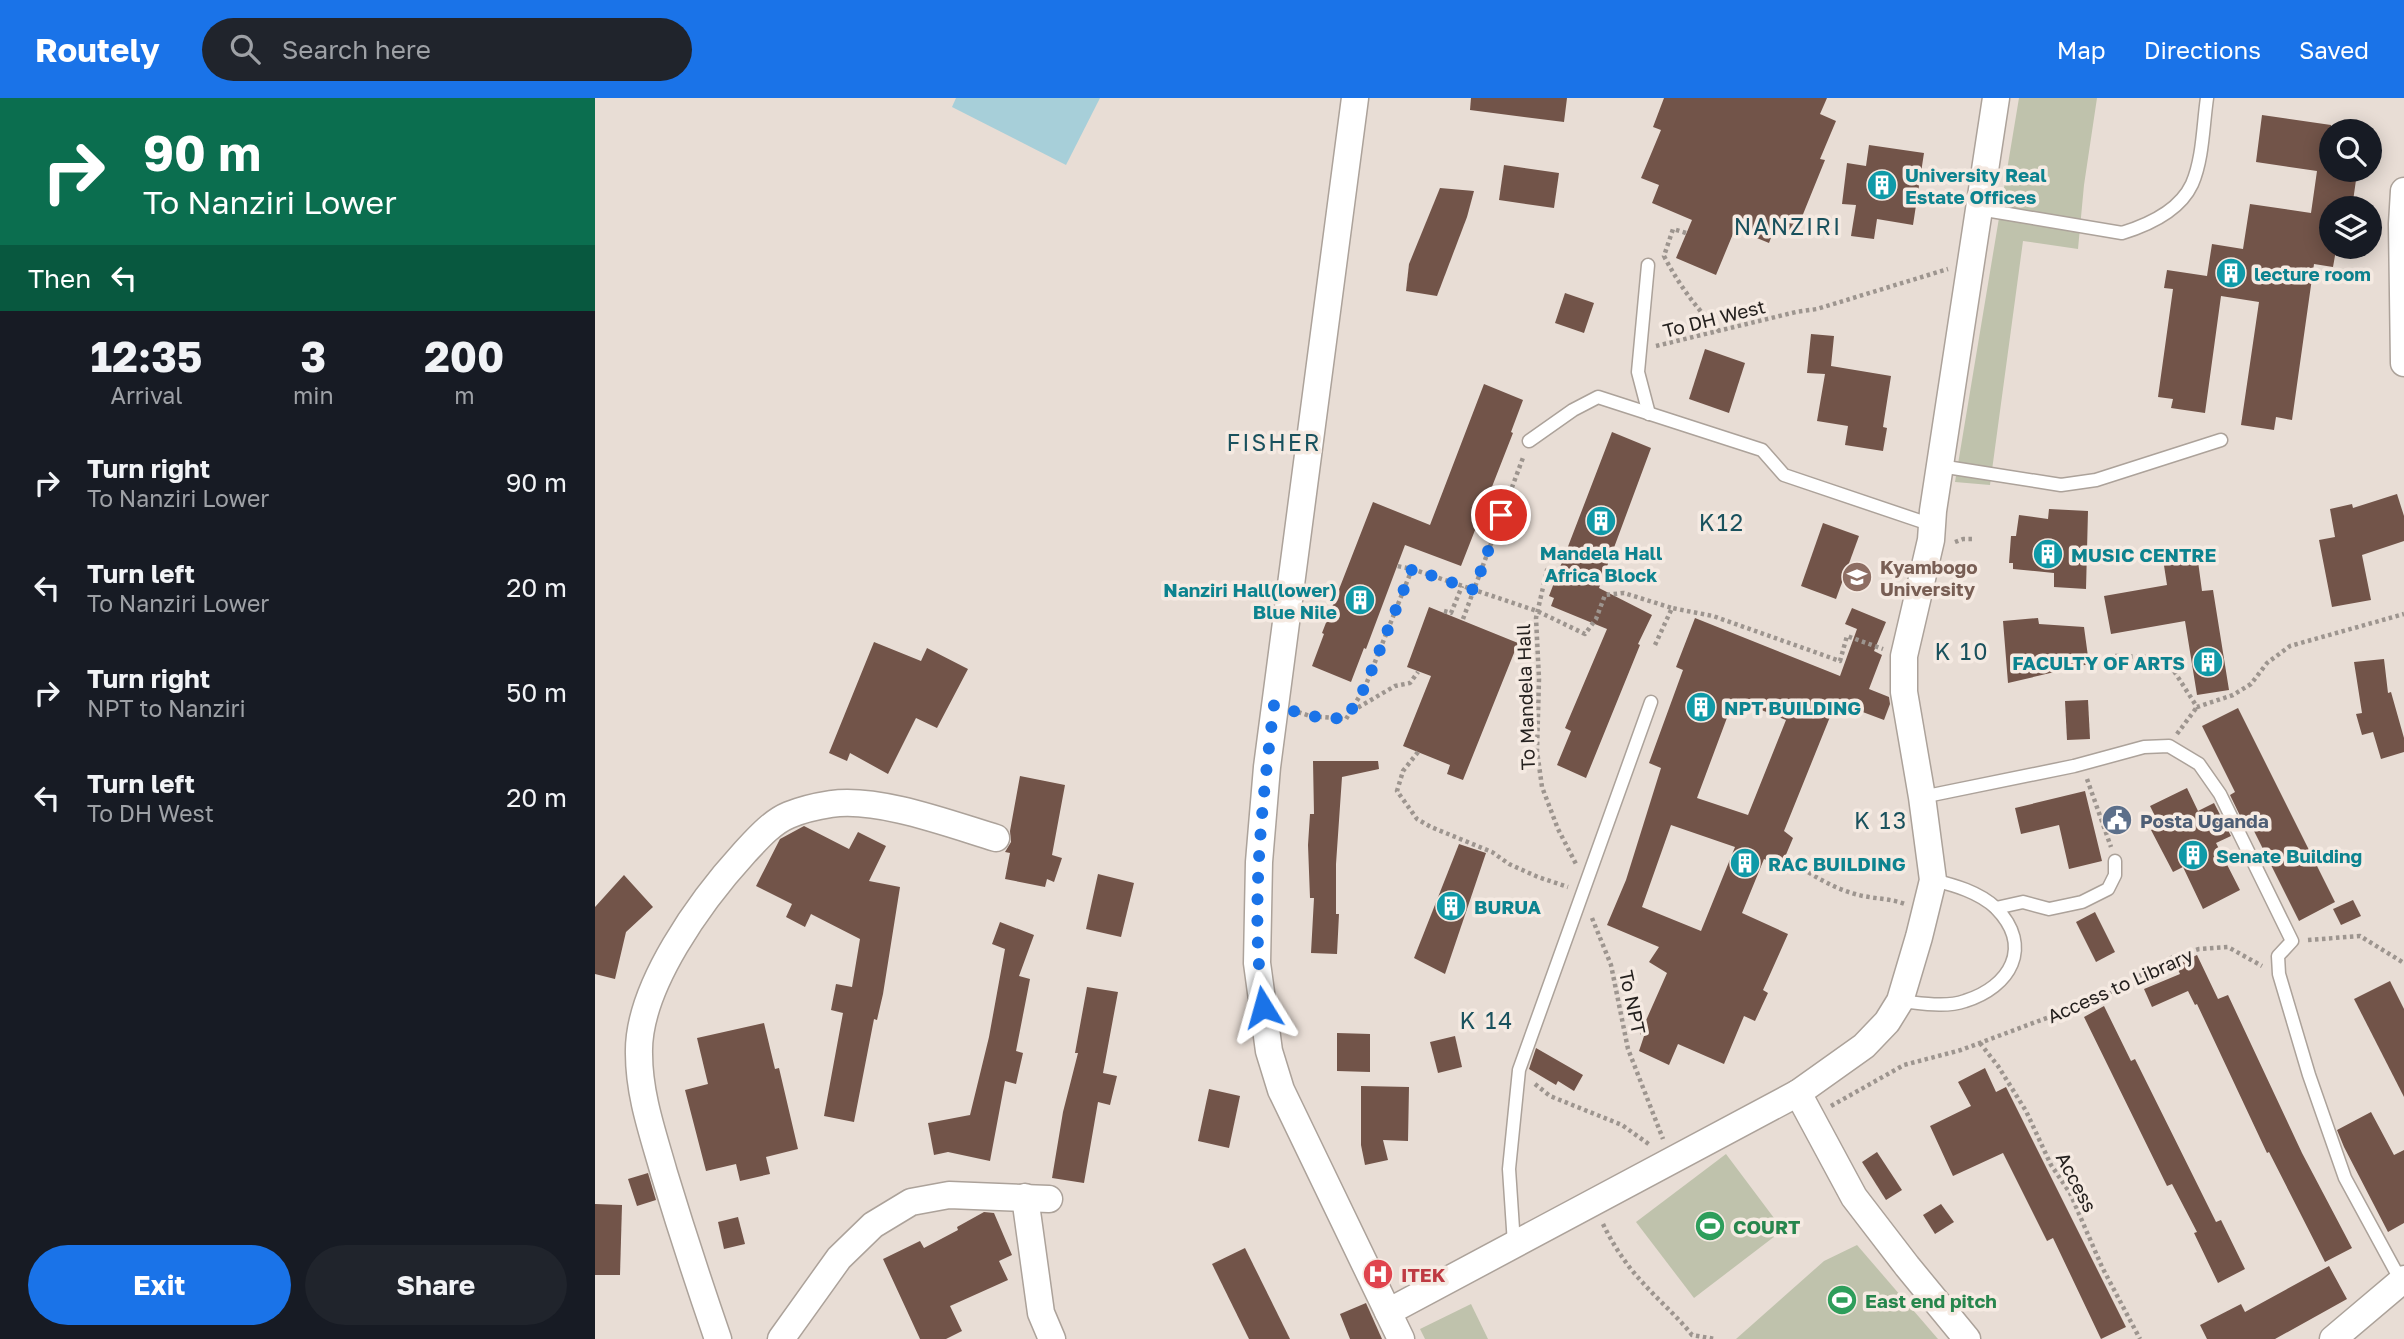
<!DOCTYPE html>
<html lang="en">
<head>
<meta charset="utf-8">
<style>
	body { margin:0; font-family:"Golos Text",sans-serif; background:#20242c; color:#f1f3f6; height:100vh; display:flex; flex-direction:column; font-size:26px; white-space:nowrap }
	* { box-sizing:border-box; margin:0 }
	p { font-size:23px; color:#9ea1a6 }
	.icon { flex:none; width:38px; height:38px; fill:none; stroke:currentColor; stroke-width:2; stroke-linecap:round; stroke-linejoin:round }
	.map { position:relative; flex:1; overflow:hidden }
	.side { display:flex; flex-direction:column; background:#171b24; width:595px }
	.side>* { flex:none }
	.banner { background:#0b6e4f; color:#fff; overflow:hidden }
	.fabs { position:absolute; left:1724px; top:21px; display:grid; gap:14px }
	.fabs a { display:grid; place-items:center; width:63px; height:63px; border-radius:50%; background:#171b24; box-shadow:0 4px 18px #0003; font-size:35px }
	.pin { position:absolute; display:grid; place-items:center; width:60px; height:60px; color:#fff; margin:-30px; border:4px solid #fff; border-radius:50%; box-shadow:0 2px 7px #0007 }
	.me { position:absolute; width:77px; margin:-38px; rotate:352deg; stroke-linejoin:round; filter:drop-shadow(0 0 5px #0008) }
	.turn { display:flex; align-items:center; gap:24px; height:147px; padding:0 28px; font-size:32px }
	.turn .icon { width:91px; height:91px; stroke-width:2.5 }
	.turn b { display:block; font-size:49px; line-height:60px }
	.then { display:flex; align-items:center; height:66px; padding:0 28px; background:#0003; gap:14px; font-size:26px }
	.eta { display:flex; justify-content:space-evenly; align-items:center; height:119px; text-align:center }
	.eta b { font-size:42px; font-weight:700; line-height:49px }
	.primary-button { display:flex; gap:14px; margin-top:auto; padding:14px 28px }
	.primary-button a { flex:1; height:80px; border-radius:42px; background:#1a73e8; color:#fff; font-size:28px; font-weight:700; line-height:80px; text-align:center }
	.primary-button a+a { background:#20242c; color:#f1f3f6 }
	ul { padding:0; list-style:none }
	li { display:flex; align-items:center; gap:21px; height:105px; padding:0 28px }
	li div { flex:1 }
	li b { display:block; font-size:26px }
	li em { font-style:normal }
	header { display:flex; align-items:center; gap:42px; box-sizing:border-box; height:98px; padding:0 35px; background:#1a73e8; color:#fff }
	header strong { font-size:33px }
	nav { display:flex; gap:38px; margin-inline-start:auto; font-size:24px }
	.search { width:490px; height:63px; background:#20242c; display:flex; align-items:center; gap:18px; box-sizing:border-box; padding:0 24px; border-radius:38px; color:#9ea1a6; font-size:26px }
	main { display:flex; flex:1; min-height:0 }
	.map>svg:first-child { display:block }
	.green { fill:#bfc2ac }
	.water { fill:#a7cfd9 }
	.building { fill:#725449; fill-rule:evenodd }
	.lines { fill:none; stroke-linecap:round; stroke-linejoin:round }
	.lane-casing { stroke:#aca29a; stroke-width:15 }
	.street-casing { stroke:#aca29a; stroke-width:29 }
	.path { stroke:#9d958f; stroke-width:4.5; stroke-dasharray:3.5 3.5; stroke-linecap:butt }
	.lane { stroke:#fff; stroke-width:12 }
	.street { stroke:#fff; stroke-width:26 }
	.route { stroke:#1a73e8; stroke-width:12; stroke-dasharray:0 21.6 }
	.labels { text-anchor:middle; dominant-baseline:central; stroke-width:7; stroke-linejoin:round; paint-order:stroke }
	.culture-label { font-size:19px; font-weight:bold; fill:#0d838f; stroke:#f5eae2; text-anchor:start }
	.street-label { font-size:19px; fill:#25211f; stroke:#f5eae2 }
	.education-label { font-size:19px; font-weight:bold; fill:#785e54; stroke:#f5eae2; text-anchor:start }
	.service-label { font-size:19px; font-weight:bold; fill:#4e5e75; stroke:#f5eae2; text-anchor:start }
	.leisure-label { font-size:19px; font-weight:bold; fill:#27864d; stroke:#f5eae2; text-anchor:start }
	.health-label { font-size:19px; font-weight:bold; fill:#be3a42; stroke:#f5eae2; text-anchor:start }
	.quarter-label { font-size:23px; letter-spacing:2px; fill:#19515d; stroke:#f5eae2 }
</style>
</head>
<body>
<header>
<strong>Routely</strong>
<div class="search"><svg class="icon" aria-label="search" viewBox="0 0 24 24"><circle cx="10" cy="10" r="6"/><path d="M15 15l6 6"/></svg>Search here</div>
<nav><a>Map</a><a>Directions</a><a>Saved</a></nav>
</header>
<main>
<section class="side">
<div class="banner">
<div class="turn"><svg class="icon" aria-label="right" viewBox="0 0 24 24"><path d="M7 20v-9h11M14 6l5 5-5 5"/></svg><div><b>90 m</b>To Nanziri Lower</div></div>
<div class="then">Then<svg class="icon" aria-label="left" viewBox="0 0 24 24"><path d="M17 20v-9H6M10 6l-5 5 5 5"/></svg></div>
</div>
<div class="eta">
<div><b>12:35</b><p>Arrival</p></div>
<div><b>3</b><p>min</p></div>
<div><b>200</b><p>m</p></div>
</div>
<ul>
<li><svg class="icon" aria-label="right" viewBox="0 0 24 24"><path d="M7 20v-9h11M14 6l5 5-5 5"/></svg><div><b>Turn right</b><p>To Nanziri Lower</p></div><em>90 m</em></li>
<li><svg class="icon" aria-label="left" viewBox="0 0 24 24"><path d="M17 20v-9H6M10 6l-5 5 5 5"/></svg><div><b>Turn left</b><p>To Nanziri Lower</p></div><em>20 m</em></li>
<li><svg class="icon" aria-label="right" viewBox="0 0 24 24"><path d="M7 20v-9h11M14 6l5 5-5 5"/></svg><div><b>Turn right</b><p>NPT to Nanziri</p></div><em>50 m</em></li>
<li><svg class="icon" aria-label="left" viewBox="0 0 24 24"><path d="M17 20v-9H6M10 6l-5 5 5 5"/></svg><div><b>Turn left</b><p>To DH West</p></div><em>20 m</em></li>
</ul>
<div class="primary-button"><a>Exit</a><a>Share</a></div>
</section>
<div class="map">
<svg width="1809" height="1241" viewBox="0 0 1809 1241">
	<rect width="100%" height="100%" fill="#e8ddd5"/>
	<g class="green">
		<polygon points="1424,0 1502,0 1489,87 1483,151 1428,143 1395,387 1360,384"/>
		<polygon points="1131,1056 1188,1132 1099,1200 1041,1124"/>
		<polygon points="1262,1147 1343,1241 1141,1241 1229,1163"/>
		<polygon points="876,1206 893,1241 830,1241 825,1231"/>
	</g>
	<polygon class="water" points="361,0 505,0 471,67 357,9"/>
	<g class="building">
		<polygon points="876,0 972,0 969,24 875,12"/>
		<polygon points="1069,0 1232,0 1225,16 1241,23 1225,61 1230,62 1200,136 1180,129 1174,145 1140,131 1121,177 1081,160 1097,122 1057,105 1064,87 1046,80 1066,32 1058,29"/>
		<polygon points="1667,17 1736,27 1736,72 1752,72 1752,74 1762,75 1757,110 1736,110 1736,151 1741,152 1738,169 1719,166 1697,322 1681,319 1679,332 1646,327 1664,204 1626,198 1610,315 1576,310 1578,301 1563,299 1578,191 1569,190 1572,172 1612,178 1617,146 1648,151 1655,106 1716,115 1722,73 1661,64"/>
		<polygon points="1274,47 1329,55 1318,127 1282,121 1279,141 1256,138 1261,107 1247,106 1252,65 1271,68"/>
		<polygon points="909,67 964,75 959,110 904,102"/>
		<polygon points="845,90 879,93 872,119 842,198 811,193 814,166"/>
		<polygon points="970,195 999,205 989,235 960,225"/>
		<polygon points="1216,236 1239,238 1236,268 1296,278 1288,329 1292,330 1288,353 1250,347 1253,328 1222,323 1230,276 1212,275"/>
		<polygon points="1110,251 1150,265 1134,315 1094,301"/>
		<polygon points="889,286 928,302 916,334 918,335 866,468 810,447 771,551 769,550 756,584 717,568 729,536 727,535 778,404 835,427"/>
		<polygon points="1017,334 1056,350 1004,490 1057,517 1043,546 1045,547 991,680 962,667 976,633 970,630 1012,531 956,508 959,500 954,498"/>
		<polygon points="1802,396 1809,418 1809,443 1767,457 1776,502 1737,509 1724,442 1740,439 1735,411 1757,406 1758,410"/>
		<polygon points="1454,411 1493,413 1491,491 1459,489 1459,475 1418,471 1418,465 1414,465 1416,438 1421,438 1424,417 1453,421"/>
		<polygon points="1228,425 1264,438 1241,501 1206,488"/>
		<polygon points="1602,456 1607,493 1618,492 1634,592 1602,597 1590,523 1516,536 1509,498 1572,487 1568,461"/>
		<polygon points="834,509 923,545 868,682 852,676 855,667 808,648 836,578 812,569"/>
		<path d="M1257 510 1291 524 1279 553 1287 557 1274 591 1294 599 1295 606 1289 622 1241 604 1189 733 1198 740 1190 759 1186 768 1169 761 1147 815 1193 836 1168 892 1173 895 1160 923 1149 918 1129 966 1083 946 1074 967 1044 953 1049 938 1045 936 1072 875 1054 864 1064 849 1012 827 1031 782 1066 670 1054 665 1088 572 1081 569 1100 520 1245 578 1262 531 1250 526ZM1139 601 1191 622 1153 717 1102 700ZM1076 727 1140 749 1106 833 1047 809Z"/>
		<polygon points="1443,520 1444,526 1489,529 1494,566 1413,585 1408,523"/>
		<polygon points="279,544 326,563 332,550 373,571 342,630 321,620 293,676 255,655 252,663 234,655"/>
		<polygon points="1789,561 1793,595 1796,594 1809,640 1809,654 1786,661 1778,634 1767,637 1761,616 1767,615 1759,564"/>
		<polygon points="1493,602 1495,641 1472,642 1470,603"/>
		<polygon points="1643,610 1740,804 1704,823 1656,727 1651,730 1635,697 1640,694 1607,628"/>
		<polygon points="718,663 783,663 784,671 747,679 741,766 741,816 744,816 742,856 716,855 719,800 715,800 713,747 715,716 719,716"/>
		<polygon points="425,678 470,687 457,757 467,760 459,784 452,781 450,789 410,781 415,755 410,754 416,744 415,733"/>
		<polygon points="1592,690 1603,713 1619,705 1636,738 1621,745 1645,792 1608,811 1588,769 1578,774 1556,732 1565,728 1555,708"/>
		<polygon points="1490,693 1507,763 1474,771 1464,727 1426,736 1420,710"/>
		<polygon points="209,728 254,751 263,734 291,748 274,783 305,789 288,896 282,922 279,921 259,1024 229,1018 248,915 236,912 241,886 257,889 265,841 216,816 210,829 191,819 197,806 161,788 185,741"/>
		<polygon points="864,746 891,755 850,876 819,860"/>
		<polygon points="503,776 539,785 526,839 491,831"/>
		<polygon points="29,777 58,809 31,834 20,881 0,876 0,809"/>
		<polygon points="1758,802 1766,818 1746,827 1738,811"/>
		<polygon points="1500,814 1520,854 1501,864 1481,824"/>
		<polygon points="405,824 439,837 424,878 435,881 421,953 428,955 421,986 410,983 395,1063 353,1054 339,1057 333,1025 375,1017 394,939 410,851 397,846"/>
		<polygon points="1602,857 1623,901 1633,897 1707,1055 1757,1150 1730,1164 1674,1054 1672,1055 1602,906 1600,907 1593,893 1557,909 1549,891 1585,876 1581,867"/>
		<polygon points="1795,883 1809,911 1809,999 1759,901"/>
		<polygon points="492,889 523,894 508,975 522,978 515,1007 503,1004 489,1085 457,1080 468,1014 483,955 480,955"/>
		<polygon points="1509,908 1536,963 1540,961 1621,1124 1626,1122 1650,1171 1623,1185 1599,1135 1602,1134 1577,1086 1572,1088 1489,919"/>
		<polygon points="169,925 180,971 184,970 203,1051 171,1059 175,1076 145,1083 141,1066 111,1073 90,992 113,986 102,940"/>
		<polygon points="742,935 775,936 775,974 742,973"/>
		<polygon points="860,938 867,969 843,975 835,944"/>
		<polygon points="941,950 988,977 979,993 963,983 961,987 934,971"/>
		<polygon points="1390,970 1401,994 1411,989 1531,1229 1506,1241 1458,1140 1452,1143 1408,1055 1358,1078 1335,1028 1376,1008 1363,984"/>
		<polygon points="766,988 814,989 813,1043 788,1042 793,1062 770,1067 766,1047"/>
		<polygon points="614,991 645,998 634,1050 603,1043"/>
		<polygon points="1776,1014 1799,1057 1809,1052 1809,1125 1793,1134 1749,1049 1742,1032"/>
		<polygon points="1282,1054 1307,1092 1291,1102 1267,1064"/>
		<polygon points="53,1075 61,1102 42,1108 33,1081"/>
		<polygon points="0,1106 27,1107 25,1177 0,1177"/>
		<polygon points="1346,1106 1359,1124 1340,1136 1328,1117"/>
		<polygon points="389,1114 399,1115 417,1157 404,1163 413,1182 355,1208 367,1233 351,1241 325,1241 288,1161 325,1143 329,1150 363,1132 362,1129"/>
		<polygon points="143,1119 150,1146 129,1151 123,1124"/>
		<polygon points="650,1150 695,1241 654,1241 617,1166"/>
		<polygon points="1734,1168 1752,1201 1680,1241 1612,1241 1605,1227 1646,1206 1650,1214"/>
		<polygon points="771,1205 787,1241 755,1241 745,1216"/>
	</g>
	<g class="lines">
		<g class="lane-casing">
			<g id="lane">
				<path d="M1384 111 1527 135C1553 127 1585 112 1597 86 1608 61 1608 27 1612 0"/>
				<polyline points="1053,167 1043,274 1054,316"/>
				<polyline points="934,343 978,312 1003,299 1167,352 1189,377 1337,427"/>
				<polyline points="1345,368 1466,387 1501,382 1626,342"/>
				<polyline points="1327,699 1479,668 1549,649 1574,648 1604,666 1625,696 1697,843 1683,858 1684,876 1714,977 1750,1080 1806,1183"/>
				<polyline points="1401,810 1428,804 1454,811 1487,804 1513,791 1520,777 1520,763"/>
				<path d="M1305 903C1326 905 1350 910 1370 903 1415 889 1439 849 1401 810 1384 794 1359 787 1338 782"/>
				<polyline points="919,1146 914,1071 924,972 1056,604"/>
			</g>
		</g>
		<g class="street-casing">
			<g id="street">
				<polyline points="760,0 672,669 664,764 662,865 674,953 686,992 806,1241"/>
				<polyline points="1809,93 1807,126 1809,265"/>
				<polyline points="1203,995 1259,1099 1312,1168 1372,1241"/>
				<polyline points="430,1099 446,1215 457,1241"/>
				<polyline points="793,1214 1203,995 1269,948 1292,924 1305,903 1324,839 1338,782 1327,699 1309,594 1309,558 1336,442 1338,413 1401,0"/>
				<path d="M123 1241C104 1186 86 1131 69 1075 58 1036 44 997 44 956 42 889 107 801 150 754 163 740 177 724 194 717 206 712 223 708 236 706 283 699 355 726 401 740"/>
				<polyline points="186,1241 244,1160 278,1127 316,1104 354,1097 454,1101"/>
				<polyline points="1738,1241 1809,1181"/>
			</g>
		</g>
		<g class="path">
			<path d="M1091 135 1078 131 1069 158C1084 187 1101 210 1124 233"/>
			<polyline points="1061,248 1201,214 1222,211 1353,171"/>
			<polyline points="1360,444 1368,441 1379,441"/>
			<polyline points="817,471 942,513 990,536 1001,521 1010,497 1029,495 1077,510"/>
			<polyline points="974,479 952,472 941,520 944,581 942,653 947,689 963,731 981,766"/>
			<polyline points="849,513 856,515 867,488"/>
			<polyline points="868,521 929,357"/>
			<polyline points="1060,547 1077,510 1118,518 1245,563 1252,538 1288,551"/>
			<polyline points="1520,558 1554,559 1579,573 1602,609 1638,597 1656,586 1672,565 1695,548 1809,516"/>
			<polyline points="757,613 800,588 815,585 823,574"/>
			<polyline points="703,614 715,618 751,621 770,589 817,471 802,468"/>
			<polyline points="1582,636 1602,609"/>
			<polyline points="823,654 808,673 802,693 822,721 836,729 897,754 914,766 943,779 973,789"/>
			<polyline points="1492,681 1516,749"/>
			<path d="M1190 759C1212 774 1235 789 1260 796 1277 801 1294 800 1310 806"/>
			<polyline points="997,820 1016,867 1033,951 1068,1041"/>
			<polyline points="1713,842 1765,838 1809,865"/>
			<polyline points="1385,945 1403,968 1431,1013 1456,1067 1475,1095 1507,1169 1545,1241"/>
			<polyline points="940,986 955,998 1027,1027 1055,1047"/>
			<polyline points="1236,1008 1309,967 1366,952 1505,900 1578,859 1604,851 1633,849 1667,868"/>
			<path d="M1008 1126C1018 1147 1032 1168 1048 1185 1064 1203 1082 1218 1097 1237L1120 1241"/>
		</g>
		<use href="#lane" class="lane"/>
		<use href="#street" class="street"/>
	</g>
	<g class="lines">
		<path class="route" d="M668 909C655 809 667 706 679 607L715 618 751 621 770 589 817 471 879 492 906 417"/>
	</g>
	<defs>
		<g id="building-disc" transform="scale(1.575)"><circle r="9.5" fill="#0f9aa8" stroke="#f5eae2"/><path d="M-4-6H4V6H1V3H-1V6H-4ZM-2.5-4.3h1.7v1.8h-1.7ZM.8-4.3h1.7v1.8H.8ZM-2.5-1h1.7V.8h-1.7ZM.8-1h1.7V.8H.8Z" fill="#fff"/></g>
		<g id="university-disc" transform="scale(1.575)"><circle r="9.5" fill="#8d6e63" stroke="#f5eae2"/><path d="M0-5L7-2L0 1L-7-2ZM-4 1L0 2.5L4 1V4Q0 6-4 4Z" fill="#fff"/></g>
		<g id="civic-disc" transform="scale(1.575)"><circle r="9.5" fill="#5c6f8a" stroke="#f5eae2"/><path d="M-.6-6.5H3V-4.5H.6V-3L4-1V1h2V6H-6V1h2V-1L-.6-3ZM-1.2 2.5V6h2.4V2.5Z" fill="#fff"/></g>
		<g id="stadium-disc" transform="scale(1.575)"><circle r="9.5" fill="#2e9e5b" stroke="#f5eae2"/><path d="M0-5a6.5 5 0 1 0 0 10a6.5 5 0 1 0 0-10ZM-3.5-1.8h7v3.6h-7Z" fill="#fff"/></g>
		<g id="hospital-disc" transform="scale(1.575)"><circle r="9.5" fill="#e0444e" stroke="#f5eae2"/><path d="M-5-5h3v3.5h4V-5h3V5h-3V1.5h-4V5h-3Z" fill="#fff"/></g>
	</defs>
	<g fill-rule="evenodd">
		<use href="#building-disc" x="1287" y="87"/>
		<use href="#building-disc" x="1636" y="175"/>
		<use href="#building-disc" x="1006" y="423"/>
		<use href="#building-disc" x="1453" y="456"/>
		<use href="#university-disc" x="1262" y="479"/>
		<use href="#building-disc" x="765" y="502"/>
		<use href="#building-disc" x="1613" y="564"/>
		<use href="#building-disc" x="1106" y="609"/>
		<use href="#civic-disc" x="1522" y="722"/>
		<use href="#building-disc" x="1598" y="757"/>
		<use href="#building-disc" x="1150" y="765"/>
		<use href="#building-disc" x="856" y="808"/>
		<use href="#stadium-disc" x="1115" y="1128"/>
		<use href="#hospital-disc" x="783" y="1176"/>
		<use href="#stadium-disc" x="1247" y="1202"/>
	</g>
	<g class="labels">
		<g class="culture-label">
			<text x="1310" y="76">University Real<tspan x="1310" dy="22">Estate Offices</tspan></text>
			<text x="1659" y="175">lecture room</text>
			<text x="1006" y="454" text-anchor="middle">Mandela Hall<tspan x="1006" dy="22">Africa Block</tspan></text>
			<text x="1476" y="456">MUSIC CENTRE</text>
			<text x="742" y="491" text-anchor="end">Nanziri Hall(lower)<tspan x="742" dy="22">Blue Nile</tspan></text>
			<text x="1590" y="564" text-anchor="end">FACULTY OF ARTS</text>
			<text x="1129" y="609">NPT BUILDING</text>
			<text x="1621" y="757">Senate Building</text>
			<text x="1173" y="765">RAC BUILDING</text>
			<text x="879" y="808">BURUA</text>
		</g>
		<g class="street-label">
			<text transform="translate(1119 220) rotate(-14)">To DH West</text>
			<text transform="translate(930 599) rotate(-92)">To Mandela Hall</text>
			<text transform="translate(1525 887) rotate(-24)">Access to Library</text>
			<text transform="translate(1038 904) rotate(78)">To NPT</text>
			<text transform="translate(1482 1084) rotate(62)">Access</text>
		</g>
		<g class="education-label">
			<text x="1285" y="468">Kyambogo<tspan x="1285" dy="22">University</tspan></text>
		</g>
		<g class="service-label">
			<text x="1545" y="722">Posta Uganda</text>
		</g>
		<g class="leisure-label">
			<text x="1138" y="1128">COURT</text>
			<text x="1270" y="1202">East end pitch</text>
		</g>
		<g class="health-label">
			<text x="806" y="1176">ITEK</text>
		</g>
		<g class="quarter-label">
			<text x="1193" y="128">NANZIRI</text>
			<text x="679" y="344">FISHER</text>
			<text x="1127" y="424">K12</text>
			<text x="1367" y="553">K 10</text>
			<text x="1286" y="722">K 13</text>
			<text x="892" y="922">K 14</text>
		</g>
	</g>
</svg>
<div class="fabs">
<a><svg class="icon" aria-label="search" viewBox="0 0 24 24"><circle cx="10" cy="10" r="6"/><path d="M15 15l6 6"/></svg></a>
<a><svg class="icon" aria-label="layers" viewBox="0 0 24 24"><path d="M12 4l9 5-9 5-9-5zM3 14l9 5 9-5"/></svg></a>
</div>
<div class="pin" style="left:906px;top:417px;background:#d93025"><svg class="icon" aria-label="arrive" viewBox="0 0 24 24"><path d="M6 21V4h12l-3 4 3 4H6"/></svg></div>
<svg class="me" style="left:668px;top:909px" viewBox="-20 -20 40 40"><path d="M0-17L14 15 0 8-14 15z" fill="#1a73e8" stroke="#fff" stroke-width="4"/></svg>
</div>
</main>
</body>
</html>
